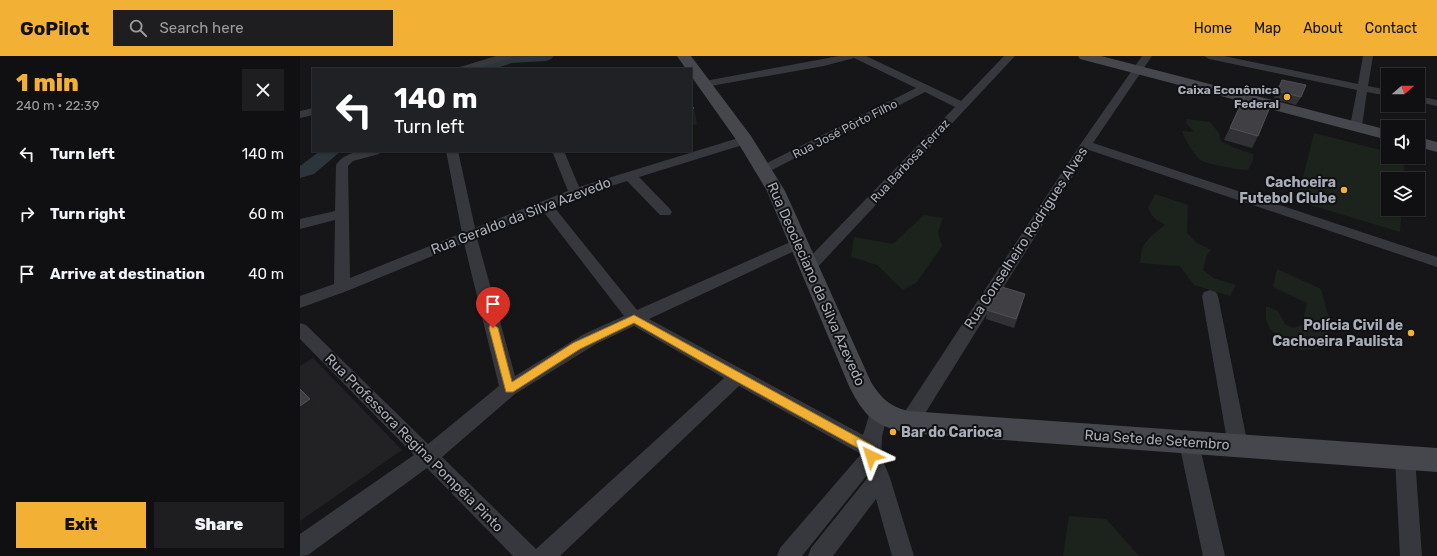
<!DOCTYPE html>
<html lang="en">
<head>
<meta charset="utf-8">
<style>
	body { margin:0; font-family:Rubik,sans-serif; background:#1e1e20; color:#f1f3f6; height:100vh; display:flex; flex-direction:column; font-size:15px; white-space:nowrap }
	* { box-sizing:border-box; margin:0 }
	p { font-size:13px; color:#9c9d9f }
	.icon { flex:none; width:22px; height:22px; fill:none; stroke:currentColor; stroke-width:2; stroke-linecap:round; stroke-linejoin:round }
	.map { position:relative; flex:1; overflow:hidden }
	.sheet { display:flex; flex-direction:column; background:#101012; width:300px }
	.sheet>* { flex:none }
	.hud { position:absolute; left:12px; top:12px; width:380px; height:84px; border-radius:0px; box-shadow:0 1px 3px #0004,0 0 0 1px #303032; background:#202124; color:#fff; overflow:hidden }
	.needle { width:26px; rotate:70deg }
	.buttons { position:absolute; left:1081px; top:12px; display:grid; gap:8px }
	.buttons a { display:grid; place-items:center; width:44px; height:44px; border-radius:0px; background:#101012; box-shadow:0 1px 3px #0004,0 0 0 1px #303032; font-size:20px }
	.pin { position:absolute; display:grid; place-items:center; width:34px; height:34px; color:#fff; margin:-41px -17px; border-radius:50% 50% 50% 0; rotate:-45deg; box-shadow:0 0 4px #0007 }
	.pin .icon { rotate:45deg }
	.me { position:absolute; width:44px; margin:-22px; rotate:319deg; stroke-linejoin:round; filter:drop-shadow(0 0 3px #0008) }
	.turn { display:flex; align-items:center; gap:14px; height:84px; padding:0 16px; font-size:18px }
	.turn .icon { width:52px; height:52px; stroke-width:2.5 }
	.turn b { display:block; font-size:28px; line-height:34px }
	.round { display:grid; place-items:center; flex:none; width:42px; height:42px; border-radius:0px; background:#1e1e20 }
	.headline { display:flex; align-items:center; justify-content:space-between; height:68px; padding:0 16px }
	h1 { font-size:24px; font-weight:800; line-height:30px; color:#f2b134 }
	.primary-button { display:flex; gap:8px; margin-top:auto; padding:8px 16px }
	.primary-button a { flex:1; height:46px; border-radius:0px; background:#f2b134; color:#111; font-size:16px; font-weight:800; line-height:46px; text-align:center }
	.primary-button a+a { background:#1e1e20; color:#f1f3f6 }
	ul { padding:0; list-style:none }
	li { display:flex; align-items:center; gap:12px; height:60px; padding:0 16px }
	li div { flex:1 }
	li b { display:block; font-size:15px }
	li em { font-style:normal }
	header { display:flex; align-items:center; gap:24px; box-sizing:border-box; height:56px; padding:0 20px; background:#f2b134; color:#111 }
	header strong { font-size:19px }
	nav { display:flex; gap:22px; margin-inline-start:auto; font-size:14px }
	.search { width:280px; height:36px; background:#1e1e20; display:flex; align-items:center; gap:10px; box-sizing:border-box; padding:0 14px; border-radius:0px; color:#9c9d9f; font-size:15px }
	main { display:flex; flex:1; min-height:0 }
	.map>svg:first-child { display:block }
	.built { fill:#222225 }
	.green { fill:#1c231d }
	.lines { fill:none; stroke-linecap:round; stroke-linejoin:round }
	.river { fill:#2c353c; fill-rule:evenodd }
	.street { fill:#37383d; fill-rule:evenodd }
	.secondary { fill:#45474d; fill-rule:evenodd }
	.wall { fill:#323236 }
	.shaded-wall { fill:#212124 }
	.building { fill:#3f3f44; stroke:#4f5156 }
	.route { fill:#f2b134; stroke:#9d7322 }
	.poi-dot { fill:#f2b134; stroke:#111113; stroke-width:1.5 }
	.labels { text-anchor:middle; dominant-baseline:central; stroke-width:4; stroke-linejoin:round; paint-order:stroke }
	.far-poi-label { font-size:12px; font-weight:bold; fill:#a8adb8; stroke:#111113; text-anchor:end }
	.far-street-label { font-size:12px; fill:#a8adb8; stroke:#111113 }
	.poi-label { font-size:14px; font-weight:bold; fill:#a8adb8; stroke:#111113; text-anchor:end }
	.street-label { font-size:14px; fill:#a8adb8; stroke:#111113 }
</style>
</head>
<body>
<header>
<strong>GoPilot</strong>
<div class="search"><svg class="icon" aria-label="search" viewBox="0 0 24 24"><circle cx="10" cy="10" r="6"/><path d="M15 15l6 6"/></svg>Search here</div>
<nav><a>Home</a><a>Map</a><a>About</a><a>Contact</a></nav>
</header>
<main>
<section class="sheet">
<div class="headline"><div><h1>1 min</h1><p>240 m · 22:39</p></div><a class="round"><svg class="icon" aria-label="close" viewBox="0 0 24 24"><path d="M6 6l12 12M18 6L6 18"/></svg></a></div>
<ul>
<li><svg class="icon" aria-label="left" viewBox="0 0 24 24"><path d="M17 20v-9H6M10 6l-5 5 5 5"/></svg><div><b>Turn left</b></div><em>140 m</em></li>
<li><svg class="icon" aria-label="right" viewBox="0 0 24 24"><path d="M7 20v-9h11M14 6l5 5-5 5"/></svg><div><b>Turn right</b></div><em>60 m</em></li>
<li><svg class="icon" aria-label="arrive" viewBox="0 0 24 24"><path d="M6 21V4h12l-3 4 3 4H6"/></svg><div><b>Arrive at destination</b></div><em>40 m</em></li>
</ul>
<div class="primary-button"><a>Exit</a><a>Share</a></div>
</section>
<div class="map">
<svg width="1137" height="500" viewBox="0 0 1137 500">
	<rect width="100%" height="100%" fill="#161618"/>
	<polygon class="built" points="13,302 102,394 0,465 0,310"/>
	<g class="green">
		<path d="M887 63 910 66 919 77 921 85 935 92 953 98V104L948 114C941 114 905 108 900 104 893 97 885 84 882 75L894 76 886 67Z"/>
		<polygon points="1014,77 1088,96 1088,101 1105,101 1103,123 1088,123 1088,153 1102,153 1100,176 997,145"/>
		<path d="M855 138 888 149 887 177 897 187 911 194 907 199 903 214 913 222 936 229 930 240 894 229 880 210 840 207C841 186 849 181 865 169L854 162 848 152Z"/>
		<polygon points="624,159 643,162 638,176 642,190 617,226 603,234 577,209 551,201 554,181 593,188"/>
		<polygon points="977,213 1021,233 1029,263 1025,292 1001,294 981,282 970,273 966,263 966,250 978,255 985,268 993,272 1002,269 1007,247 973,231"/>
		<polygon points="769,460 806,463 839,500 763,500"/>
	</g>
	<g class="lines">
		<g class="river">
			<polygon points="204,0 254,0 251,3 246,5 212,7 194,13 170,13 172,10"/>
			<polygon points="20,95 41,95 14,118 0,122 0,110"/>
		</g>
		<g class="street">
			<polygon points="196,0 212,0 211,2 175,13 159,13 160,11"/>
			<polygon points="539,0 566,0 661,45 704,0 715,0 515,214 510,215 505,214 502,210 505,206 655,51 625,36 464,118 459,117 458,114 459,111 616,32 554,2 524,10 405,31 400,28 405,25"/>
			<polygon points="842,0 852,0 793,87 1137,201 1137,211 789,94 616,372 609,374 602,372 600,366 602,360 780,89"/>
			<polygon points="904,0 924,0 1058,28 1063,0 1073,0 1068,30 1088,34 1088,40 1067,36 1062,70 1056,74 1050,70 1057,34 909,3"/>
			<polygon points="1118,40 1137,44 1137,50 1118,46"/>
			<polygon points="13,52 13,59 0,62 0,55"/>
			<path d="M445 80 449 81 451 84 449 87 339 121 370 153 372 156 370 159H360L327 125 280 140 254 151 337 254 495 184 500 182 505 184 507 187 505 190 349 263 563 379 572 350 579 348 586 350 588 356 582 381 581 400 590 422 614 500H592L576 443 533 500H508L511 492 569 420 568 418 502 500H477L480 492 561 398 439 330 260 500H213L127 412 8 499 0 500V478L114 399 0 283V267L6 269 128 388 199 330 164 187 47 235 0 252V240L34 228 35 164 0 173V163L35 155 36 109C46 94 64 95 81 95L79 98 53 105 48 110 50 222 162 177 146 95H158L175 172 268 135 252 95H264L279 131ZM243 155 324 260 284 278 215 320 177 182ZM334 270 424 322 236 493 142 401 215 338 296 288Z"/>
			<polygon points="910,234 916,236 918,240 948,390 945,396 938,399 931,396 928,390 902,240 904,236"/>
			<polygon points="889,378 896,381 899,387 925,500 903,500 879,387 882,381"/>
			<polygon points="1105,393 1112,396 1115,402 1122,500 1100,500 1095,402 1098,396"/>
		</g>
		<g class="secondary">
			<path d="M377 0H391L451 80 485 135 571 326C581 342 590 351 609 355L1137 392V416L609 377C575 371 564 360 549 330L467 135 437 85 391 20V13H386Z"/>
			<polygon points="778,0 801,0 1088,74 1088,84 780,3"/>
			<polygon points="1118,81 1137,86 1137,96 1118,91"/>
		</g>
	</g>
	<g class="wall">
		<polygon points="982,24 1001,41 996,49 974,43 977,32"/>
		<polygon points="945,39 958,80 952,92 924,84"/>
		<polygon points="723,246 714,272 686,263 687,254"/>
	</g>
	<g class="shaded-wall">
		<polygon points="394,52 397,68 391,70 391,53"/>
		<polygon points="0,332 15,347 0,357"/>
	</g>
	<g class="building">
		<polygon points="982,24 1006,29 1001,41 978,35"/>
		<polygon points="945,39 972,46 958,80 930,72"/>
		<polygon points="391,49 394,52 391,53"/>
		<polygon points="702,231 725,238 716,263 687,254"/>
		<polygon points="0,333 10,343 0,350"/>
	</g>
	<polygon class="route" points="334,259 574,390 577,400 575,404 571,405 567,404 565,396 434,324 334,267 280,293 213,336 206,336 189,272 190,269 193,268 198,272 212,326 273,287"/>
	<g class="poi-dot">
		<circle cx="987" cy="41" r="4"/>
		<circle cx="1044" cy="134" r="4"/>
		<circle cx="1111" cy="277" r="4"/>
		<circle cx="593" cy="376" r="4"/>
	</g>
	<g class="labels">
		<g class="far-poi-label">
			<text x="979" y="34">Caixa Econômica<tspan x="979" dy="14">Federal</tspan></text>
		</g>
		<g class="far-street-label">
			<text transform="translate(545 73) rotate(-27)">Rua José Pôrto Filho</text>
			<text transform="translate(610 105) rotate(-47)">Rua Barbosa Ferraz</text>
		</g>
		<g class="poi-label">
			<text x="1036" y="126">Cachoeira<tspan x="1036" dy="16">Futebol Clube</tspan></text>
			<text x="1103" y="269">Polícia Civil de<tspan x="1103" dy="16">Cachoeira Paulista</tspan></text>
			<text x="601" y="376" text-anchor="start">Bar do Carioca</text>
		</g>
		<g class="street-label">
			<text transform="translate(221 160) rotate(-21)">Rua Geraldo da Silva Azevedo</text>
			<text transform="translate(726 182) rotate(-57)">Rua Conselheiro Rodrigues Alves</text>
			<text transform="translate(516 228) rotate(66)">Rua Deocleciano da Silva Azevedo</text>
			<text transform="translate(857 384) rotate(4)">Rua Sete de Setembro</text>
			<text transform="translate(114 387) rotate(45)">Rua Professora Regina Pompéia Pinto</text>
		</g>
	</g>
</svg>
<div class="buttons">
<a><svg class="needle" viewBox="-14 -14 28 28"><path d="M0-13l5 13h-10z" fill="#e53935"/><path d="M0 13l5-13h-10z" fill="#9c9d9f"/></svg></a>
<a><svg class="icon" aria-label="sound" viewBox="0 0 24 24"><path d="M4 9h4l5-4v14l-5-4H4zM17 9q2 3 0 6"/></svg></a>
<a><svg class="icon" aria-label="layers" viewBox="0 0 24 24"><path d="M12 4l9 5-9 5-9-5zM3 14l9 5 9-5"/></svg></a>
</div>
<div class="pin" style="left:193px;top:272px;background:#d93025"><svg class="icon" aria-label="arrive" viewBox="0 0 24 24"><path d="M6 21V4h12l-3 4 3 4H6"/></svg></div>
<svg class="me" style="left:571px;top:400px" viewBox="-20 -20 40 40"><path d="M0-17L14 15 0 8-14 15z" fill="#f2b134" stroke="#fff" stroke-width="4"/></svg>
<div class="hud">
<div class="turn"><svg class="icon" aria-label="left" viewBox="0 0 24 24"><path d="M17 20v-9H6M10 6l-5 5 5 5"/></svg><div><b>140 m</b>Turn left</div></div>
</div>
</div>
</main>
</body>
</html>
